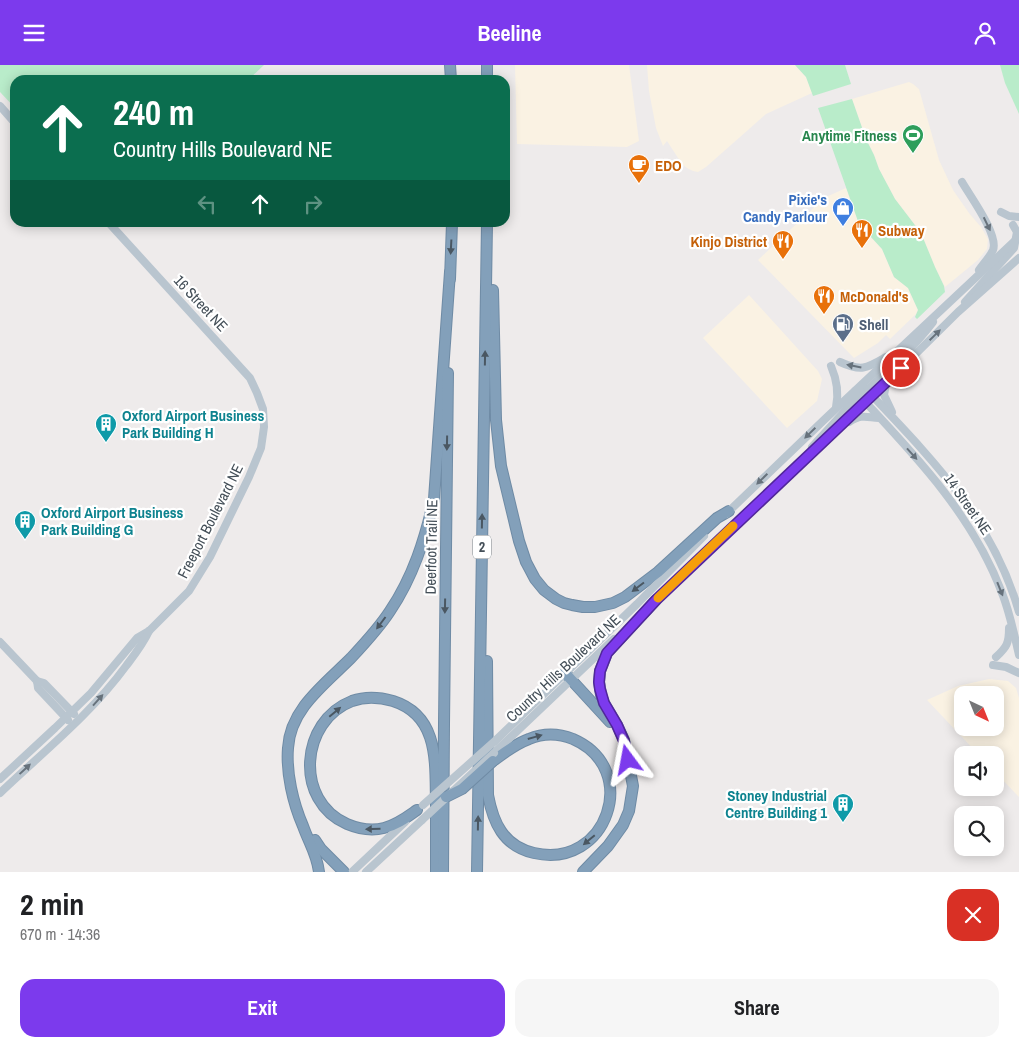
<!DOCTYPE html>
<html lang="en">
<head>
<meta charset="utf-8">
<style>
	body { margin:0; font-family:"Archivo Narrow",sans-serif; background:#f6f6f6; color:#202124; height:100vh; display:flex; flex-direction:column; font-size:19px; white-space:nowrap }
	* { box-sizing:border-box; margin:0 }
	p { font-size:16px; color:#757577 }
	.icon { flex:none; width:28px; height:28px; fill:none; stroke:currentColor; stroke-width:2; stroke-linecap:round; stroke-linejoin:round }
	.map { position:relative; height:807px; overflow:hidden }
	.drawer { display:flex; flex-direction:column; background:#fff; flex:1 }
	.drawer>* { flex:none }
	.hud { position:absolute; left:10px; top:10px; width:500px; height:152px; border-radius:15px; box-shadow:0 2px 12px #0003; background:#0b6e4f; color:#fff; overflow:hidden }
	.needle { width:32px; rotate:137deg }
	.fabs { position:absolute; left:954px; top:621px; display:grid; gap:10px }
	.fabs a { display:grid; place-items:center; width:50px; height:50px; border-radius:10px; background:#fff; box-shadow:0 2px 12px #0003; font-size:25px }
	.pin { position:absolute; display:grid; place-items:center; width:42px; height:42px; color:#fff; margin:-21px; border:2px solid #fff; border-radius:50%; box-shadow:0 1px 5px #0007 }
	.me { position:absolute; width:55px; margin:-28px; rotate:347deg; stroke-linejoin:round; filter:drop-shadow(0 0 4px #0008) }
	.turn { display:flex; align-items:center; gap:18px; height:105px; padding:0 20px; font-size:22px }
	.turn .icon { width:65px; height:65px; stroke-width:2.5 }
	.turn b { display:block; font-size:35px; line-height:42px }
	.lanes { display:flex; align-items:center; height:48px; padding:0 20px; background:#0003; justify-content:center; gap:25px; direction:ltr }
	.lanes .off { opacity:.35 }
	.round { display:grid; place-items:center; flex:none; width:52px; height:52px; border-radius:15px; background:#f6f6f6 }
	.headline { display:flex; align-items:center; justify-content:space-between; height:85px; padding:0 20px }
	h1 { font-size:30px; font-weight:700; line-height:38px }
	.action { display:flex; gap:10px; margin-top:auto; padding:10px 20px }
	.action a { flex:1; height:58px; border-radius:15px; background:#7c3aed; color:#fff; font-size:20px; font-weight:700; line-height:58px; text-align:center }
	.action a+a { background:#f6f6f6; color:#202124 }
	header { display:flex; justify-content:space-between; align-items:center; height:65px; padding:0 20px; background:#7c3aed; color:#fff; font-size:22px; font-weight:700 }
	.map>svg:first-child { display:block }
	.commercial { fill:#faf2e3; fill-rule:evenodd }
	.green { fill:#b9ecca }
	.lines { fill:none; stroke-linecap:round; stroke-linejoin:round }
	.highway-casing { stroke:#6f8ba5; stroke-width:12 }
	.secondary { stroke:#b9c5cf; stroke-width:8 }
	.highway { stroke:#83a0ba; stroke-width:10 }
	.highway-bridge-casing { stroke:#6f8ba5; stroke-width:12; stroke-linecap:butt }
	.secondary-bridge { stroke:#b9c5cf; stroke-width:8 }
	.highway-bridge { stroke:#83a0ba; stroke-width:10 }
	.oneway { fill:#67727c }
	.oneway2 { fill:#4a5762 }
	.route-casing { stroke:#51269a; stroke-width:12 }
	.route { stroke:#7c3aed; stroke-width:9 }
	.slow { stroke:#f59e0b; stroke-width:9 }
	.labels { text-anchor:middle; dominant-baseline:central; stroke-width:4.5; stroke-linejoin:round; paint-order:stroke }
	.shield { fill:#fff; stroke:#7c848a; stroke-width:1 }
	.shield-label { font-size:14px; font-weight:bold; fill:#444f58 }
	.leisure-label { font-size:15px; font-weight:bold; fill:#27864d; stroke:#fff; text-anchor:end }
	.food-label { font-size:15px; font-weight:bold; fill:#c56008; stroke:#fff; text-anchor:start }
	.shop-label { font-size:15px; font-weight:bold; fill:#366cbe; stroke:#fff; text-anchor:end }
	.street-label { font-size:15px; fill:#444f58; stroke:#fff }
	.service-label { font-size:15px; font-weight:bold; fill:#4e5e75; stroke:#fff; text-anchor:start }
	.culture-label { font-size:15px; font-weight:bold; fill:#0d838f; stroke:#fff; text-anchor:start }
</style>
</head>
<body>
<header><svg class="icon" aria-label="menu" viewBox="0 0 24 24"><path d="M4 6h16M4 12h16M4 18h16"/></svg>Beeline<svg class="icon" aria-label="person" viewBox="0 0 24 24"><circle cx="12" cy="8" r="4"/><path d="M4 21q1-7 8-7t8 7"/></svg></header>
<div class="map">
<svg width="1019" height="807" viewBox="0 0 1019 807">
	<rect width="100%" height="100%" fill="#eeebeb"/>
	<g class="commercial">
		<polygon points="515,0 629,0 639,76 627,82 517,79"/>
		<polygon points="647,0 795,0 806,12 812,28 766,49 748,65 706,102 698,107 693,106 687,103 682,99 667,76 663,81 656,63 649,26"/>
		<polygon points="909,17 913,19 919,24 939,95 953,125 969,148 981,162 988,174 987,184 978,195 945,222 935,202 921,168 895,134 879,104 874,90 866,74 852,34"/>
		<polygon points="846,123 859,159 882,184 894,212 908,223 918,245 916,249 890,274 886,270 878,278 854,293 758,195 824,133"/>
		<polygon points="749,230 818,306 822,314 817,336 787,363 703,273"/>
		<path d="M989 614 1008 616 1016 623 1019 633V732L995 707V690H979L927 635 958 621ZM962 630H995V662H962Z"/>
	</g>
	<g class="green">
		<polygon points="0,0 264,0 248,15 15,15 15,43 0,27"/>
		<polygon points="795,0 845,0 851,19 813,31 806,12"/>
		<polygon points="1000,0 1019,0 1019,49 1005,18"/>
		<polygon points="852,34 866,74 874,90 879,104 895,134 921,168 935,202 944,221 945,227 917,254 915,252 918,245 908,223 894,212 882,184 859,159 818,43"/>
	</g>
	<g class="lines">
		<g class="highway-casing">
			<g id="highway">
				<polyline points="450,0 451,15"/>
				<polyline points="487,0 487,15"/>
				<polyline points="450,214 452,158"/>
				<polyline points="493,225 496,355 501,401 519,476 526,497 535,514 544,525 556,534 564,538 572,540 583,542 595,542 613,538 625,532 658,507 717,453 729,446"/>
				<path d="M487 596 488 730C493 757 503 781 534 788 607 805 642 704 573 674 558 668 543 668 529 674 515 679 504 688 493 696"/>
				<polyline points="565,608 610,657"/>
				<path d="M417 745C407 752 397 760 384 763 372 766 359 764 347 759 294 736 300 656 352 636 366 631 379 632 393 636 440 651 435 699 436 739 436 762 436 784 436 807"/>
				<polyline points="315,775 321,784 344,807"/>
				<path d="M319 807C317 789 309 778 303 761 293 738 286 708 288 683 290 644 325 619 351 593 365 578 379 563 390 546 413 512 425 474 434 434L450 207"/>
				<polyline points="443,807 444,659 448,308"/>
				<polyline points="477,807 487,158"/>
				<polyline points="583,807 608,781 623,760 629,746 633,721 624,675 617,660 604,638 601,630 599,617 600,606 607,588 656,535"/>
			</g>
		</g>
		<g class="secondary">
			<polyline points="0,41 15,58"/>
			<path d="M962 117C970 131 999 170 993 185 990 192 983 199 979 205"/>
			<polyline points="1001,147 1009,151 1019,152"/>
			<polyline points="965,237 1014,183 1017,167 1013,160"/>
			<path d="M840 297C862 307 867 303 886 292"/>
			<path d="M831 301C837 315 839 328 836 342"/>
			<polyline points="886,319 884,330 892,347"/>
			<path d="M862 320C927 389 992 452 1019 547"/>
			<path d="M855 326C912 387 972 448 1002 528 1010 548 1014 569 1019 590"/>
			<path d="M866 328 867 325C890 304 914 282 933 257"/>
			<path d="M849 357C862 349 865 352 879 353"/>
			<polyline points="812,382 854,336 861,327"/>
			<polyline points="726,449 825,354 1019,172"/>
			<polyline points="654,537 743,452 866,338 958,247 1019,193"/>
			<polyline points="0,577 37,616 38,623 68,655"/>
			<path d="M996 592C1007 582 1009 578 1009 563"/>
			<polyline points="993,600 1006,602 1019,608"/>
			<polyline points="37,616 44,618 74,649"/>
			<polyline points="495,676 637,539 704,471"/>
			<polyline points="494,688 614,574"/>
			<polyline points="0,714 55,663 91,628 137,573 149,566 189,526 210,492 249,412 261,383 264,362 263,344 257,328 250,313 109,158"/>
			<path d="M0 728C43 687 91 649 126 601 135 589 143 579 149 566"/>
			<polyline points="352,807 405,757"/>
			<polyline points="366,807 422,755"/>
		</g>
		<use href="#highway" class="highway"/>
		<g class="highway-bridge-casing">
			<polyline id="highway-bridge" points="446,732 462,724 493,696"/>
		</g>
		<g class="secondary-bridge">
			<polyline points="423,740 495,676"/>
			<polyline points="422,755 494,688"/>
		</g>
		<use href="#highway-bridge" class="highway-bridge"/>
	</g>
	<defs><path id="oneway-solid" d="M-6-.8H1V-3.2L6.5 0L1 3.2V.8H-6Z" transform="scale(1.25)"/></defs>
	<g class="oneway">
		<use href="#oneway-solid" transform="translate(987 159) rotate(64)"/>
		<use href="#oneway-solid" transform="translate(935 270) rotate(-44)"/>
		<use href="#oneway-solid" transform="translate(854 301) rotate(-169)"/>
		<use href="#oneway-solid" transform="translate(810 368) rotate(136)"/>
		<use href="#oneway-solid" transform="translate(912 389) rotate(48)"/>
		<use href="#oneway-solid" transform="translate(762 414) rotate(136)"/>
		<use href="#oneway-solid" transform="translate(1000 524) rotate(68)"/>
		<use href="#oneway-solid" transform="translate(98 635) rotate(-48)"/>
		<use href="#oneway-solid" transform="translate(25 704) rotate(-43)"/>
	</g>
	<g class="oneway2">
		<use href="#oneway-solid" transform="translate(451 182) rotate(93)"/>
		<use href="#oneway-solid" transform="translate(485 293) rotate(-89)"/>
		<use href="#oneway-solid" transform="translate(447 378) rotate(91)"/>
		<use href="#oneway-solid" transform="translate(482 456) rotate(-89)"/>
		<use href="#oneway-solid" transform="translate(638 522) rotate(143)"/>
		<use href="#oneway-solid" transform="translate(445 541) rotate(91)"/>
		<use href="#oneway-solid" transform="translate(381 558) rotate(127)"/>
		<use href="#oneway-solid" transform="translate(335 647) rotate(-40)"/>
		<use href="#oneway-solid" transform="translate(535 672) rotate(-16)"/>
		<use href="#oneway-solid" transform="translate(478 758) rotate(-89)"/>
		<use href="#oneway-solid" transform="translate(373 764) rotate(179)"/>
		<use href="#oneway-solid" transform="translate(589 775) rotate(140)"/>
	</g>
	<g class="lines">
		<g class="route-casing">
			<polyline id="route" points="628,695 624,676 617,660 604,638 600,624 599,617 600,606 607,588 656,535 901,303"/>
		</g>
		<use href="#route" class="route"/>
		<polyline class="slow" points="658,533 733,461"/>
	</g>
	<defs>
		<g id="stadium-pin" transform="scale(1.125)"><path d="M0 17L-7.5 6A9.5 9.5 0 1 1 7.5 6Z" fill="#2e9e5b" stroke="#fff"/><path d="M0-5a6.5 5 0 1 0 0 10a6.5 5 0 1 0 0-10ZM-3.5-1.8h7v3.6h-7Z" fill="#fff"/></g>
		<g id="cafe-pin" transform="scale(1.125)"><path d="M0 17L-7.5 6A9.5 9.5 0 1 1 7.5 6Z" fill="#e8710a" stroke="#fff"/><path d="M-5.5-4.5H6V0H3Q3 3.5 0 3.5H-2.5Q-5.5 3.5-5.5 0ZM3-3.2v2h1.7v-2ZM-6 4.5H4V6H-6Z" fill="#fff"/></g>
		<g id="shop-pin" transform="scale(1.125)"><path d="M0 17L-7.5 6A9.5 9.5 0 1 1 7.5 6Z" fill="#3f7fe0" stroke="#fff"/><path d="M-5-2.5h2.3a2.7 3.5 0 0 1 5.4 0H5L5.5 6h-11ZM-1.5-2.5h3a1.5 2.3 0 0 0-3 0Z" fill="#fff"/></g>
		<g id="restaurant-pin" transform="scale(1.125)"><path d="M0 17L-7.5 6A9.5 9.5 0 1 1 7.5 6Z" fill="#e8710a" stroke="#fff"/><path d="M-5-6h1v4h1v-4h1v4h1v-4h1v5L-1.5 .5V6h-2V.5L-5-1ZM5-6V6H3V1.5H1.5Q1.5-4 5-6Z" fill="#fff"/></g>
		<g id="fuel-pin" transform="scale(1.125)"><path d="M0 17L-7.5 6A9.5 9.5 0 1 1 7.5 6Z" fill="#5c6f8a" stroke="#fff"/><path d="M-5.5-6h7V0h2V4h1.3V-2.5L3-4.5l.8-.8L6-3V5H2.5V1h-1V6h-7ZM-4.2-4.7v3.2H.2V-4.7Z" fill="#fff"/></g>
		<g id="building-pin" transform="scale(1.125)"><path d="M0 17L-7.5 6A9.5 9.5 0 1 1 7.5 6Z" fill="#0f9aa8" stroke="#fff"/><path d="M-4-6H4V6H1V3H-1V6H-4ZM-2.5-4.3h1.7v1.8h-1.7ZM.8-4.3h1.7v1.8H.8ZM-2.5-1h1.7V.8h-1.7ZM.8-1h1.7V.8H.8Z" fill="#fff"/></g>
	</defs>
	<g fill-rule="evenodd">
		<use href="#stadium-pin" x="913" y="70"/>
		<use href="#cafe-pin" x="639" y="100"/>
		<use href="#shop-pin" x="843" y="143"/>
		<use href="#restaurant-pin" x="862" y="165"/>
		<use href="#restaurant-pin" x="783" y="176"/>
		<use href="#restaurant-pin" x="824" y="231"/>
		<use href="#fuel-pin" x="843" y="259"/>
		<use href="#building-pin" x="106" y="359"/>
		<use href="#building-pin" x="25" y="456"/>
		<use href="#building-pin" x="843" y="739"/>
	</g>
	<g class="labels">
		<rect class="shield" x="473" y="470.5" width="18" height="23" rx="4"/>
		<g class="shield-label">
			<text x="482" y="482">2</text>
		</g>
		<g class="leisure-label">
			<text x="897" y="70">Anytime Fitness</text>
		</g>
		<g class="food-label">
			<text x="655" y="100">EDO</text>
			<text x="878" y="165">Subway</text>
			<text x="767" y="176" text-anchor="end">Kinjo District</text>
			<text x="840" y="231">McDonald's</text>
		</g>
		<g class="shop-label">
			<text x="827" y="134">Pixie's<tspan x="827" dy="17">Candy Parlour</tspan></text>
		</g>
		<g class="street-label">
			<text transform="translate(201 238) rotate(47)">16 Street NE</text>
			<text transform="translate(968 439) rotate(55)">14 Street NE</text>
			<text transform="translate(210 456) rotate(-63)">Freeport Boulevard NE</text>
			<text transform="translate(431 482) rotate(-89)">Deerfoot Trail NE</text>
			<text transform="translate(563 603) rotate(-43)">Country Hills Boulevard NE</text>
		</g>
		<g class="service-label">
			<text x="859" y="259">Shell</text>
		</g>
		<g class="culture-label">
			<text x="122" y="350">Oxford Airport Business<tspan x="122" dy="17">Park Building H</tspan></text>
			<text x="41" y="447">Oxford Airport Business<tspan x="41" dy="17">Park Building G</tspan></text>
			<text x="827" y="730" text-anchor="end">Stoney Industrial<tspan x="827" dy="17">Centre Building 1</tspan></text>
		</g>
	</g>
</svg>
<div class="fabs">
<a><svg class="needle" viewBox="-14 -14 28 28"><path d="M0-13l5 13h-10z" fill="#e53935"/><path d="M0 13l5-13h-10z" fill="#757577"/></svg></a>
<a><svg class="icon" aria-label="sound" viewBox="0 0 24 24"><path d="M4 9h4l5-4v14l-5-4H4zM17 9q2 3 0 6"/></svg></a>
<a><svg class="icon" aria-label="search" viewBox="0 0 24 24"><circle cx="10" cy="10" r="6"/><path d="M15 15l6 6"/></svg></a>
</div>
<div class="pin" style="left:901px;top:303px;background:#d93025"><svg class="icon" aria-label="arrive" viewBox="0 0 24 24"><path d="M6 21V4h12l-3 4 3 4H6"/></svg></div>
<svg class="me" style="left:628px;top:695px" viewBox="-20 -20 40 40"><path d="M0-17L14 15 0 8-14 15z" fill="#7c3aed" stroke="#fff" stroke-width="4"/></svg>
<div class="hud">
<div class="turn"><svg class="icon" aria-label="ahead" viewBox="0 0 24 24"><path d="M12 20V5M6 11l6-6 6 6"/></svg><div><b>240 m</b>Country Hills Boulevard NE</div></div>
<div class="lanes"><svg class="icon off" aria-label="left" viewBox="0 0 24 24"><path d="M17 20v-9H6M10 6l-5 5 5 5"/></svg><svg class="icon" aria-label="ahead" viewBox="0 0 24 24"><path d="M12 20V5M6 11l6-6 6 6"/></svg><svg class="icon off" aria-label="right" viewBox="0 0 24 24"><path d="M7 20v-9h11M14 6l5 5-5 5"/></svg></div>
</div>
</div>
<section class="drawer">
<div class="headline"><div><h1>2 min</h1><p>670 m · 14:36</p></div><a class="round" style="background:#d93025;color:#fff"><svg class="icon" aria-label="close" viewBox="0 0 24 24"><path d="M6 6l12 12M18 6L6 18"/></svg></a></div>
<div class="action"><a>Exit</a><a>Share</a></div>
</section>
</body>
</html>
